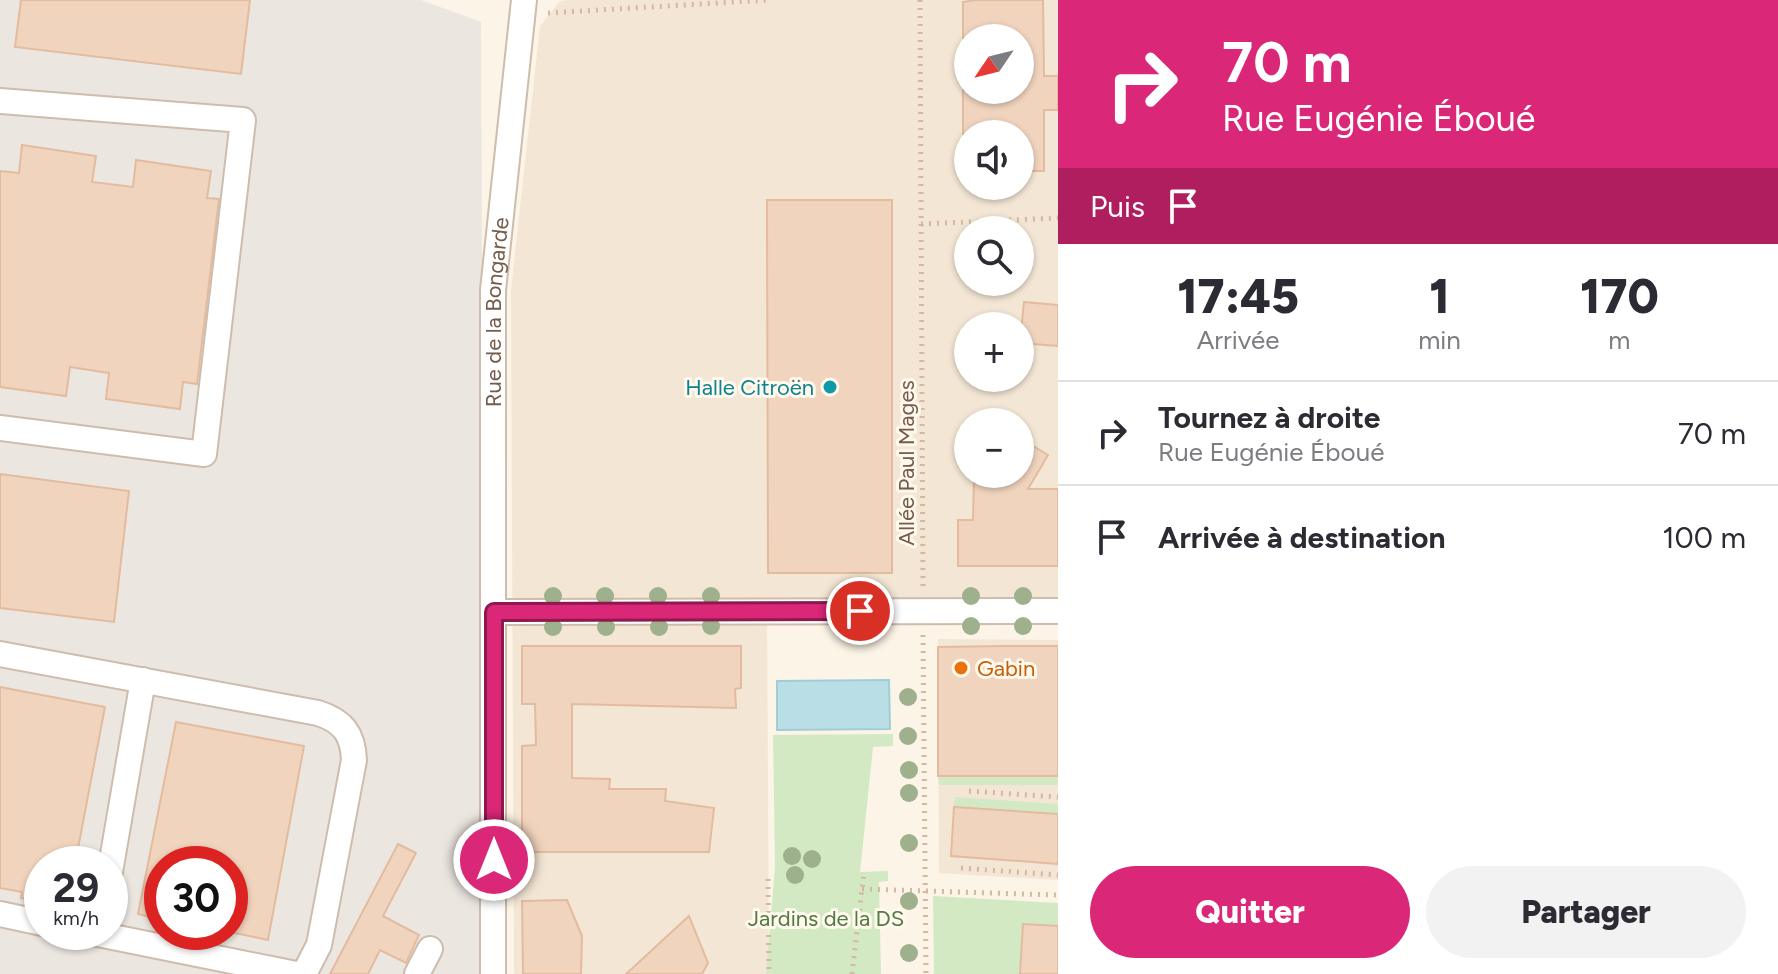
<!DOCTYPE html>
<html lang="fr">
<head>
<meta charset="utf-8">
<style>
	body { margin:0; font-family:Figtree,sans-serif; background:#f2f2f3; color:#2b2b33; height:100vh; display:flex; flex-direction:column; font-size:30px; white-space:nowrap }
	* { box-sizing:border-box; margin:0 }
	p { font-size:26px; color:#7c7c81 }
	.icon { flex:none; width:44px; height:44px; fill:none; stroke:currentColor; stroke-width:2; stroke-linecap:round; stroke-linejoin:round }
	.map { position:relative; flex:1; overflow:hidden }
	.panel { display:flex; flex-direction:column; background:#fff; width:720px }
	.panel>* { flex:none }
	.guide { background:#db2777; color:#fff; overflow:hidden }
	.needle { width:52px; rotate:235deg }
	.buttons { position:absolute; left:954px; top:24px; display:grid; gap:16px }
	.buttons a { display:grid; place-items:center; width:80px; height:80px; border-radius:50%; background:#fff; box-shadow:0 2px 6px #0004; font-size:40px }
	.speed { position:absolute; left:24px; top:846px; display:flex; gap:16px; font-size:40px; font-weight:700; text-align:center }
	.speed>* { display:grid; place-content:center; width:104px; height:104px; border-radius:50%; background:#fff; box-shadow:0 2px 6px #0004; line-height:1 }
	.speed small { font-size:20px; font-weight:400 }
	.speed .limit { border:12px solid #d22; background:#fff; color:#111 }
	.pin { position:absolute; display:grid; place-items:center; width:68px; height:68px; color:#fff; margin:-34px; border:4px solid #fff; border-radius:50%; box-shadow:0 2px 8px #0007 }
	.me { position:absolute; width:88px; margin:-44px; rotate:0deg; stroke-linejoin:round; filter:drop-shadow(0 0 6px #0008) }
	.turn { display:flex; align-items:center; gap:28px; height:168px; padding:0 32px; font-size:36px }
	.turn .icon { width:104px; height:104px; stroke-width:2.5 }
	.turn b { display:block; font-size:56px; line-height:68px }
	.then { display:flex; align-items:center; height:76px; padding:0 32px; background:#0003; gap:16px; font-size:30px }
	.eta { display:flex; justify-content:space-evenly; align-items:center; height:136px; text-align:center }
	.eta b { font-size:48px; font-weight:800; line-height:56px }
	.primary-button { display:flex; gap:16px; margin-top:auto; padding:16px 32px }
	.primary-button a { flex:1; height:92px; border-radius:48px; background:#db2777; color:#fff; font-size:32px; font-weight:800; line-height:92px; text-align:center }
	.primary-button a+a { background:#f2f2f3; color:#2b2b33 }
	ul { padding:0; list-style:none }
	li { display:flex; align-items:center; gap:24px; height:104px; padding:0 32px; border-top:2px solid #e1e1e2 }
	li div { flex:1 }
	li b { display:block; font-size:30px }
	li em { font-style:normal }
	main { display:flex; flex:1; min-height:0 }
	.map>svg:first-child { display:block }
	.residential { fill:#f3e6d4; fill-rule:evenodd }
	.industrial { fill:#ece6e0; fill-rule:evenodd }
	.green { fill:#d2e9c4 }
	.water { fill:#badee5; stroke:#a1cdd7; stroke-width:2 }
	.building { fill:#f1d4be; stroke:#e3bb9f; stroke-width:2 }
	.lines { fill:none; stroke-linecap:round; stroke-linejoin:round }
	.minor-casing { stroke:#cebcac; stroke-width:28 }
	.path { stroke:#d6b7a1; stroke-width:5; stroke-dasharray:2 6; stroke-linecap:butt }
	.minor { stroke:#fff; stroke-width:24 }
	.tree { fill:#9eb18c }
	.route-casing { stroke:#8e194d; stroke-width:20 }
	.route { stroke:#db2777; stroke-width:14 }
	.culture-dot { fill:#0f9aa8; stroke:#fff8ec; stroke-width:3 }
	.food-dot { fill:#e8710a; stroke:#fff8ec; stroke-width:3 }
	.labels { text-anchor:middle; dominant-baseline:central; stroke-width:6; stroke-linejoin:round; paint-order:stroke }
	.street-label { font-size:22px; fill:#755b4b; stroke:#fff8ec }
	.culture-label { font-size:22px; fill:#0d838f; stroke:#fff8ec; text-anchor:end }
	.food-label { font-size:22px; fill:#c56008; stroke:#fff8ec; text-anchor:start }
	.park-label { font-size:22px; fill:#527a43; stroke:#fff8ec }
</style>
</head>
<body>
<main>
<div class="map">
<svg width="1058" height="974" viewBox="0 0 1058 974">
	<rect width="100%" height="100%" fill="#fcf4e6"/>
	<g class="residential">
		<path d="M569 0H1058V611H767L769 974H514L511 290 540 26 560 1ZM968 38H1020V90H968ZM968 134H1020V186H968ZM968 230H1020V282H968ZM968 326H1020V378H968ZM968 422H1020V474H968Z"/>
		<polygon points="938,639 1058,640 1058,880 939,873"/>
	</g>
	<path class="industrial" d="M0 0H421L481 22 485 974H0ZM42 864H110V932H42ZM162 864H230V932H162Z"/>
	<g class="green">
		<polygon points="893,734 893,746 873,747 860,872 888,871 888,881 879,882 881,974 766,974 775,867 773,735"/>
		<polygon points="938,776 1058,776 1058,785 939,785"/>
		<polygon points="955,797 1058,804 1058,814 954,807"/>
		<polygon points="933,896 1058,903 1058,974 934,974"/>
	</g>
	<polygon class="water" points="889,680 890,729 777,730 777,681"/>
	<g class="building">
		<polygon points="21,0 250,0 241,74 15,47"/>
		<polygon points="976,0 1043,0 1044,76 1058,76 1058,110 1044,110 1044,171 1020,171 1020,134 963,134 963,90 1020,90 1020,38 963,38 963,2"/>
		<polygon points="22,145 96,156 92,182 133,187 136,160 211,171 207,198 219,199 197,384 183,382 180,409 106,399 109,373 70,367 66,396 0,387 0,171 19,173"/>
		<polygon points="767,200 892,200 892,573 768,573"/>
		<polygon points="1024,302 1058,305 1058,346 1020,343"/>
		<polygon points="1020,438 1048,455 1028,489 1058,489 1058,566 958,566 958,520 973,520 974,479 984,480 984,474 1020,474"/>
		<polygon points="0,474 129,491 114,622 0,608"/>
		<polygon points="522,646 741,646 741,688 735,689 736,708 572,704 572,778 610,779 609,789 666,789 665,801 714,808 709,852 522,852 522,746 536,745 535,704 522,704"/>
		<polygon points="1005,646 1058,646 1058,776 938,776 938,647"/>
		<polygon points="0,687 105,707 75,864 42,864 42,902 21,898 22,892 0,888"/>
		<polygon points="176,722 304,746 268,940 230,932 230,864 162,864 162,920 138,914"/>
		<polygon points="954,807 1058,814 1058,864 951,856"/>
		<polygon points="398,844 416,853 383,916 419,935 406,963 380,950 368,974 330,974"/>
		<polygon points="567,900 582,936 581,974 523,974 522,901"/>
		<polygon points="689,916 708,963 702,974 626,974"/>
		<polygon points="1023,924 1058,926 1058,974 1020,974"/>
	</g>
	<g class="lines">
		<g class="minor-casing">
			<g id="minor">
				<polyline points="0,101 243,120 204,454 0,428"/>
				<polyline points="494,612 1058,611"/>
				<path d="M0 654 318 713C343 721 353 734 354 760L319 945 304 974"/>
				<polyline points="110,872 143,680"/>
				<polyline points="0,914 42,923"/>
				<polyline points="88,932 296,974"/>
				<polyline points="417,974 430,949"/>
				<path id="s1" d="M493 974V290L524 0"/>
			</g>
		</g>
		<g class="path">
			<polyline points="920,0 923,589"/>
			<polyline points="548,13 769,0"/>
			<polyline points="921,224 1058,218"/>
			<polyline points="923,635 926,974"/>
			<polyline points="969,791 1058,797"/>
			<polyline points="961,868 1058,875"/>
			<polyline points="768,879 769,974"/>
			<polyline points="862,889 1058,895"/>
			<polyline points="852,974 864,872"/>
		</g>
		<use href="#minor" class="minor"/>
	</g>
	<g class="tree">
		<circle cx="553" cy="596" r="9"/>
		<circle cx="605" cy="596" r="9"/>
		<circle cx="658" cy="596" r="9"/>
		<circle cx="711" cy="596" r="9"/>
		<circle cx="971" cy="596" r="9"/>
		<circle cx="1023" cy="596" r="9"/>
		<circle cx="711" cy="626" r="9"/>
		<circle cx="971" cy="626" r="9"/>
		<circle cx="1023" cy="626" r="9"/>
		<circle cx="553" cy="627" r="9"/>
		<circle cx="606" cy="627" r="9"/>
		<circle cx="659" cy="627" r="9"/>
		<circle cx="908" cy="697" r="9"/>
		<circle cx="908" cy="736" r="9"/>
		<circle cx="909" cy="770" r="9"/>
		<circle cx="909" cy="793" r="9"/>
		<circle cx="909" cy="843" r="9"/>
		<circle cx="792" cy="856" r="9"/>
		<circle cx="812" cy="859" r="9"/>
		<circle cx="795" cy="875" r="9"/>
		<circle cx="909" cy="901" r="9"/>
		<circle cx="909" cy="953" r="9"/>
	</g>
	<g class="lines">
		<g class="route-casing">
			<polyline id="route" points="494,860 494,612 860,611"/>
		</g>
		<use href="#route" class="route"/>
	</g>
	<circle class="culture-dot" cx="830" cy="387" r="8"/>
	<circle class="food-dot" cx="961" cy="668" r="8"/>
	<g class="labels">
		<g class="street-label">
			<text stroke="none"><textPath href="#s1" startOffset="662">Rue de la Bongarde</textPath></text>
			<text transform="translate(906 463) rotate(-90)">Allée Paul Mages</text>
		</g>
		<g class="culture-label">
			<text x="814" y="387">Halle Citroën</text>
		</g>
		<g class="food-label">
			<text x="977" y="668">Gabin</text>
		</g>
		<g class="park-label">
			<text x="826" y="918">Jardins de la DS</text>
		</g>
	</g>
</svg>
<div class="buttons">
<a><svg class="needle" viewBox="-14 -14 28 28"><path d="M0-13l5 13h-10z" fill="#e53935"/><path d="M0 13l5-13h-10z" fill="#7c7c81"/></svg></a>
<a><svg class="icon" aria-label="sound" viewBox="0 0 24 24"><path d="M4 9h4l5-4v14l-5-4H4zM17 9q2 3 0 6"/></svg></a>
<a><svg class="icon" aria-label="search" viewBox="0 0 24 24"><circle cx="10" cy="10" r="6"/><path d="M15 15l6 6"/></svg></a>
<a>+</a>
<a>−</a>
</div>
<div class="speed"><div>29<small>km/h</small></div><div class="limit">30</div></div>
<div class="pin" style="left:860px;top:611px;background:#d93025"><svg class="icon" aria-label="arrive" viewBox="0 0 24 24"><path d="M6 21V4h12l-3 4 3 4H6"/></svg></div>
<svg class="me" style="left:494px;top:860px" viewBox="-20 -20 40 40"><circle r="17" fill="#db2777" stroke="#fff" stroke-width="3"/><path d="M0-11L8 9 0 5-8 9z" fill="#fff"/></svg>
</div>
<section class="panel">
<div class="guide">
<div class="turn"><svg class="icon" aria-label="right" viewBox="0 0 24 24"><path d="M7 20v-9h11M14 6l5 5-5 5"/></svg><div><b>70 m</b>Rue Eugénie Éboué</div></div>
<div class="then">Puis<svg class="icon" aria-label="arrive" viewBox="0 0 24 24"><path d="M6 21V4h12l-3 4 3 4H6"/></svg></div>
</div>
<div class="eta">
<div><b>17:45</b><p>Arrivée</p></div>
<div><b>1</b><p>min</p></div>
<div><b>170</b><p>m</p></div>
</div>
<ul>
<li><svg class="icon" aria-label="right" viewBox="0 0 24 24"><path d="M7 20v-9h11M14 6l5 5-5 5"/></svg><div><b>Tournez à droite</b><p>Rue Eugénie Éboué</p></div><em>70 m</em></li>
<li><svg class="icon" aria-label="arrive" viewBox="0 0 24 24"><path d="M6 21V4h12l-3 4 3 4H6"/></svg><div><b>Arrivée à destination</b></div><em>100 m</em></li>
</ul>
<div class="primary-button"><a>Quitter</a><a>Partager</a></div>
</section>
</main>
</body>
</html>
